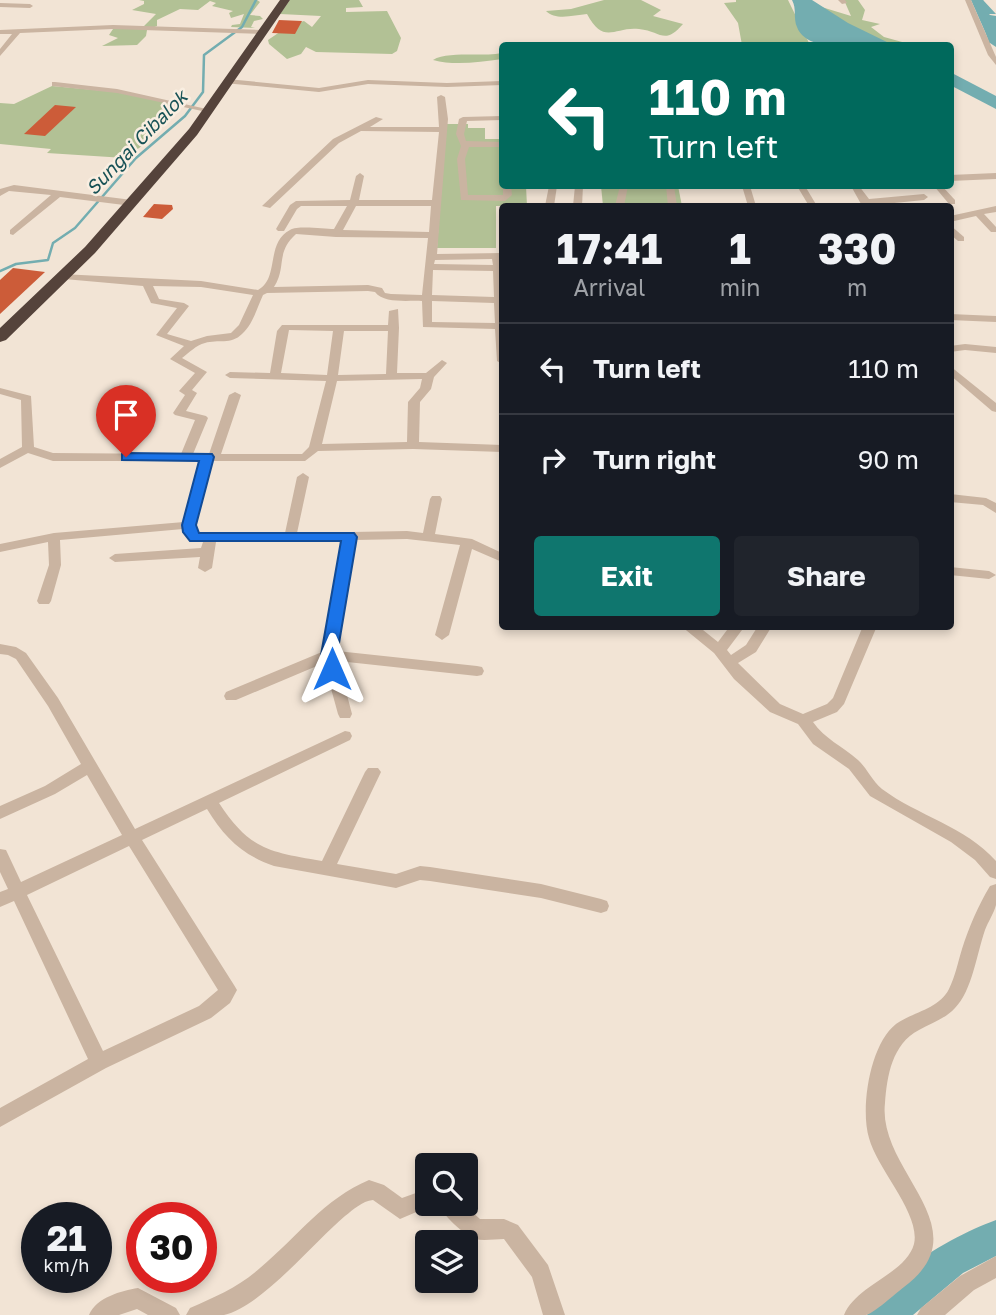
<!DOCTYPE html>
<html lang="en">
<head>
<meta charset="utf-8">
<style>
	body { margin:0; font-family:"Golos Text",sans-serif; background:#20242c; color:#f1f3f6; height:100vh; display:flex; flex-direction:column; font-size:26px; white-space:nowrap }
	* { box-sizing:border-box; margin:0 }
	p { font-size:23px; color:#9ea1a6 }
	.icon { flex:none; width:38px; height:38px; fill:none; stroke:currentColor; stroke-width:2; stroke-linecap:round; stroke-linejoin:round }
	.map { position:relative; flex:1; overflow:hidden }
	.panel { position:absolute; left:499px; top:203px; width:455px; height:427px; display:flex; flex-direction:column; background:#171b24; border-radius:7px; box-shadow:0 4px 10px #0003 }
	.panel>* { flex:none }
	.top-card { position:absolute; left:499px; top:42px; width:455px; height:147px; border-radius:7px; box-shadow:0 4px 10px #0003; background:#00695c; color:#fff; overflow:hidden }
	.controls { position:absolute; left:415px; top:1153px; display:grid; gap:14px }
	.controls a { display:grid; place-items:center; width:63px; height:63px; border-radius:7px; background:#171b24; box-shadow:0 4px 10px #0003; font-size:35px }
	.speed { position:absolute; left:21px; top:1202px; display:flex; gap:14px; font-size:35px; font-weight:700; text-align:center }
	.speed>* { display:grid; place-content:center; width:91px; height:91px; border-radius:50%; background:#171b24; box-shadow:0 4px 10px #0003; line-height:1 }
	.speed small { font-size:18px; font-weight:400 }
	.speed .limit { border:10px solid #d22; background:#fff; color:#111 }
	.pin { position:absolute; display:grid; place-items:center; width:60px; height:60px; color:#fff; margin:-72px -30px; border-radius:50% 50% 50% 0; rotate:-45deg; box-shadow:0 0 7px #0007 }
	.pin .icon { rotate:45deg }
	.me { position:absolute; width:77px; margin:-38px; rotate:0deg; stroke-linejoin:round; filter:drop-shadow(0 0 5px #0008) }
	.turn { display:flex; align-items:center; gap:24px; height:147px; padding:0 35px; font-size:32px }
	.turn .icon { width:91px; height:91px; stroke-width:2.5 }
	.turn b { display:block; font-size:49px; line-height:60px }
	.eta { display:flex; justify-content:space-evenly; align-items:center; height:119px; text-align:center }
	.eta b { font-size:42px; font-weight:700; line-height:49px }
	.button { display:flex; gap:14px; margin-top:auto; padding:14px 35px }
	.button a { flex:1; height:80px; border-radius:7px; background:#0f766e; color:#fff; font-size:28px; font-weight:700; line-height:80px; text-align:center }
	.button a+a { background:#20242c; color:#f1f3f6 }
	ul { padding:0; list-style:none }
	li { display:flex; align-items:center; gap:21px; height:91px; padding:0 35px; border-top:2px solid #363941 }
	li div { flex:1 }
	li b { display:block; font-size:26px }
	li em { font-style:normal }
	.map>svg:first-child { display:block }
	.green { fill:#b2c195 }
	.water { fill:#73adb0 }
	.lines { fill:none; stroke-linecap:round; stroke-linejoin:round }
	.stream { stroke:#73adb0; stroke-width:2.5 }
	.river { fill:#73adb0; fill-rule:evenodd }
	.building { fill:#cc5c39 }
	.street { fill:#cab4a1; fill-rule:evenodd }
	.highway { fill:#55433b; fill-rule:evenodd }
	.route { fill:#1a73e8; stroke:#114b97; stroke-width:2 }
	.labels { text-anchor:middle; dominant-baseline:central; stroke-width:5; stroke-linejoin:round; paint-order:stroke }
	.far-water-label { font-size:19px; font-style:italic; fill:#185256; stroke:#f9eee1 }
</style>
</head>
<body>
<div class="map">
<svg width="996" height="1315" viewBox="0 0 996 1315">
	<rect width="100%" height="100%" fill="#f2e4d5"/>
	<g class="green">
		<polygon points="139,0 257,0 260,2 250,15 260,16 263,19 254,21 251,27 255,28 231,27 232,25 240,24 244,14 231,18 229,13 233,11 212,6 216,3 210,1 198,10 180,9 157,20 157,26 147,30 146,36 137,45 102,46 118,38 109,35 113,29 144,26 156,14 132,10 144,4 144,1"/>
		<polygon points="290,0 359,0 363,7 346,8 346,12 387,11 401,38 397,51 392,54 316,52 306,47 301,54 287,59 269,44 268,40 290,25 304,21 312,27 321,16 280,14"/>
		<path d="M604 0H641L661 10 653 16 683 24C664 46 661 31 639 29 615 26 604 46 587 14 574 15 556 21 546 11L571 9Z"/>
		<polygon points="736,0 788,0 810,45 742,45 738,23 724,3 736,2"/>
		<path d="M844 0H858L865 10 862 20 880 24 871 27 884 37 913 45C869 45 851 27 815 5L851 16Z"/>
		<path d="M502 53V59C479 62 455 66 433 60 448 51 482 57 502 53Z"/>
		<polygon points="52,86 116,92 170,103 146,143 125,158 47,153 51,149 0,144 0,103 14,104"/>
		<polygon points="446,124 468,124 468,128 485,128 485,139 502,139 502,186 526,186 527,206 496,206 496,248 437,248"/>
		<polygon points="601,186 678,186 682,206 603,206"/>
	</g>
	<g class="water">
		<path d="M792 0H812L848 23 893 45C868 46 807 55 797 27 793 18 797 9 792 0Z"/>
		<polygon points="973,0 983,0 996,14 984,14 996,16 996,43 989,43 980,13"/>
		<polygon points="950,72 996,96 996,109 950,85"/>
	</g>
	<g class="lines">
		<polyline class="stream" points="0,271 16,264 48,260 53,243 75,228 136,158 185,116 203,92 204,55 242,27 256,0"/>
		<g class="river">
			<polygon points="971,0 983,0 996,29 996,47 990,43"/>
			<path d="M996 1220V1256L963 1273 913 1315H867C884 1274 955 1235 996 1220Z"/>
		</g>
	</g>
	<g class="building">
		<polygon points="279,20 302,21 295,34 272,33"/>
		<polygon points="55,105 76,107 45,136 24,134"/>
		<polygon points="154,204 172,205 173,209 162,219 143,217"/>
		<polygon points="13,268 45,272 0,314 0,280"/>
	</g>
	<g class="lines">
		<g class="street">
			<polygon points="838,0 845,0 847,3 842,4"/>
			<polygon points="965,0 971,0 996,57 996,65 988,55"/>
			<polygon points="0,3 30,4 33,6 30,8 0,7"/>
			<polygon points="113,25 262,30 266,32 262,34 113,29 20,33 0,56 0,49 12,34 0,34 0,30"/>
			<polygon points="744,42 747,46 726,46"/>
			<polygon points="227,79 319,88 368,80 447,83 502,81 502,85 447,87 368,84 319,92 224,83 224,79"/>
			<polygon points="55,82 117,89 211,110 207,112 117,93 52,86 52,82"/>
			<path d="M441 95 445 97 448 119 437 254 502 253V364L497 361 495 329 423 327 422 301C408 300 384 304 375 292L368 291 267 293 263 295C257 308 253 324 242 334 231 345 218 339 205 343 196 345 189 353 182 358L207 372 192 390 197 393 186 411 206 416 208 418 193 454H209L229 395 235 392 241 395 221 454H302L309 447 326 381 230 378 225 375 230 372 270 373 277 331 282 325H388L389 311 398 309 399 328 397 373H426L442 360 447 363 434 377 431 389 420 402 419 442 502 445V452L413 449 318 451 305 461H212L195 525 198 534 285 533 297 477 303 473 309 477 297 533 407 531 423 533 430 499 432 496H440L442 499 435 534 472 539 502 553V562L472 549 449 635 442 640 435 635 460 545 407 539 355 540 337 651 477 666 482 667 484 671 482 675 477 676 338 661 352 714 350 718H340L338 714 324 663 236 700H226L224 696 226 692 322 652 342 540 216 542 212 568 205 572 198 568 200 557 115 562 109 558 115 554 201 548 203 542 191 541 183 529 60 540 61 565 51 601 49 604H39L37 601 49 565 48 542 0 552V544L54 533 184 522 200 461H53L28 453 0 468V459L22 447 21 400 0 394V388L31 396 34 447 53 453 181 454 195 420 175 415 173 413 185 395 179 391 195 373 170 359 184 346 156 335 177 308 151 303 143 286 64 279 61 278V274L201 281 258 290C280 278 265 243 290 230 298 225 324 229 334 229L347 206H301L297 209 284 231H278L276 229 290 205 296 201 350 200 356 176 360 173 364 176 359 200H432L439 132 361 131 339 143 270 208 262 206 333 139 376 117 383 119 370 127H439L437 97ZM356 206H431L429 232 343 230ZM296 234 336 237 428 238 422 295 391 294 385 293 382 288 368 285 274 287C287 267 275 253 296 234ZM492 259 493 265 434 264 435 260ZM433 270 493 271 494 297 432 295ZM153 286 201 287 253 295 239 325 231 333 207 336 191 341 167 334 189 306 184 303 159 299ZM432 301 494 303 495 323 432 322ZM289 330 333 331 327 375 281 373ZM344 331H388L386 374 338 375ZM422 379 420 388 408 402 407 442 322 444 337 381Z"/>
			<polygon points="502,116 502,120 467,121 464,134 466,141 502,142 502,147 469,147 465,159 468,195 503,195 503,186 511,186 512,195 505,201 461,200 457,159 461,146 456,134 459,119 463,117"/>
			<polygon points="996,173 996,179 950,181 950,175"/>
			<polygon points="14,185 132,200 137,203 132,206 60,197 13,235 10,234 10,230 51,195 9,191 0,196 0,189"/>
			<polygon points="549,186 557,186 554,206 545,206"/>
			<polygon points="575,186 583,186 582,206 573,206"/>
			<polygon points="620,186 628,186 624,206 615,206"/>
			<polygon points="666,186 674,186 677,206 668,206"/>
			<polygon points="742,186 750,186 756,206 748,206"/>
			<polygon points="797,186 805,186 817,206 809,206"/>
			<polygon points="851,186 859,186 869,199 924,194 928,197 924,200 865,206 861,204"/>
			<polygon points="934,186 942,186 955,200 955,204 949,204"/>
			<polygon points="996,206 996,212 984,214 996,227 996,232 991,232 976,216 950,222 950,216"/>
			<polygon points="950,225 964,237 964,241 958,241 950,234"/>
			<polygon points="950,314 996,316 996,322 950,320"/>
			<polygon points="965,344 996,347 996,353 965,350 950,352 950,346"/>
			<polygon points="950,366 996,403 996,412 992,411 950,375"/>
			<polygon points="950,494 986,498 996,503 996,513 983,505 950,502"/>
			<polygon points="950,567 989,571 996,575 989,579 950,575"/>
			<path d="M681 626H698L718 642 730 626H745L727 650 731 655 746 645 758 626H772L756 652 738 663 780 704 803 714 827 704 833 698 863 626H877L844 704 837 712 813 722C825 739 842 746 858 760 867 768 872 781 882 789 918 816 965 826 996 861V879L990 877 975 860 951 842 870 796 849 769 813 744 798 724 770 712 734 679 714 653Z"/>
			<path d="M0 644 16 647 26 653 58 698 135 829 345 731 350 732 352 736 350 740 219 803C250 850 269 852 322 861L365 772 368 768H378L381 772 337 864 396 874 420 866 430 867 541 884 601 899 607 901 609 906 607 911 601 913 541 898 430 881 420 880 396 888 274 866C242 855 224 837 207 809L142 840 234 985 237 990 230 1003 211 1018 106 1068 0 1127V1108L88 1059 14 901 0 907V892L8 889 0 872V849L6 850 21 882 122 835 87 775 55 794 0 819V806L45 786 81 764 48 706 16 659 8 655 0 654ZM129 846 218 990 199 1006 103 1051 27 895Z"/>
			<path d="M996 884C996 891 996 899 996 905 994 913 988 922 985 930 977 953 972 991 955 1008 945 1019 931 1023 919 1030 892 1044 887 1076 885 1103 877 1172 983 1228 904 1287 896 1293 873 1314 866 1315 859 1315 851 1315 844 1315 857 1284 906 1274 914 1244 921 1214 877 1169 869 1138 860 1108 870 1044 896 1024 913 1012 939 1009 949 989 955 977 958 962 962 949 969 927 978 906 990 886Z"/>
			<path d="M369 1180 384 1185 402 1198 427 1189V1204H435L400 1219 373 1200C362 1201 353 1210 345 1216 315 1241 261 1307 224 1315 213 1315 198 1315 186 1315L190 1308C215 1297 239 1287 260 1268 296 1238 325 1198 369 1180Z"/>
			<path d="M438 1204H463L480 1219H504L518 1225 548 1265 565 1315H543L532 1277 504 1239C495 1239 484 1241 475 1239 465 1236 442 1214 438 1204Z"/>
			<polygon points="996,1256 996,1278 974,1290 945,1315 917,1315 921,1308 960,1276"/>
			<path d="M138 1288 176 1308 180 1315H148L137 1309 119 1315H89C97 1297 121 1291 138 1288Z"/>
		</g>
		<polygon class="highway" points="280,0 290,0 197,135 95,253 6,340 0,342 0,328 85,247 189,129"/>
	</g>
	<polygon class="route" points="126,453 212,454 214,457 196,525 199,533 354,533 357,537 337,655 340,669 338,673 326,673 321,655 341,541 190,541 183,532 182,525 199,461 122,460 122,454"/>
	<g class="labels">
		<g class="far-water-label">
			<text transform="translate(136 142) rotate(-46)">Sungai Cibalok</text>
		</g>
	</g>
</svg>
<div class="controls">
<a><svg class="icon" aria-label="search" viewBox="0 0 24 24"><circle cx="10" cy="10" r="6"/><path d="M15 15l6 6"/></svg></a>
<a><svg class="icon" aria-label="layers" viewBox="0 0 24 24"><path d="M12 4l9 5-9 5-9-5zM3 14l9 5 9-5"/></svg></a>
</div>
<div class="speed"><div>21<small>km/h</small></div><div class="limit">30</div></div>
<div class="pin" style="left:126px;top:457px;background:#d93025"><svg class="icon" aria-label="arrive" viewBox="0 0 24 24"><path d="M6 21V4h12l-3 4 3 4H6"/></svg></div>
<svg class="me" style="left:332px;top:669px" viewBox="-20 -20 40 40"><path d="M0-17L14 15 0 8-14 15z" fill="#1a73e8" stroke="#fff" stroke-width="4"/></svg>
<div class="top-card">
<div class="turn"><svg class="icon" aria-label="left" viewBox="0 0 24 24"><path d="M17 20v-9H6M10 6l-5 5 5 5"/></svg><div><b>110 m</b>Turn left</div></div>
</div>
<section class="panel">
<div class="eta">
<div><b>17:41</b><p>Arrival</p></div>
<div><b>1</b><p>min</p></div>
<div><b>330</b><p>m</p></div>
</div>
<ul>
<li><svg class="icon" aria-label="left" viewBox="0 0 24 24"><path d="M17 20v-9H6M10 6l-5 5 5 5"/></svg><div><b>Turn left</b></div><em>110 m</em></li>
<li><svg class="icon" aria-label="right" viewBox="0 0 24 24"><path d="M7 20v-9h11M14 6l5 5-5 5"/></svg><div><b>Turn right</b></div><em>90 m</em></li>
</ul>
<div class="button"><a>Exit</a><a>Share</a></div>
</section>
</div>
</body>
</html>
